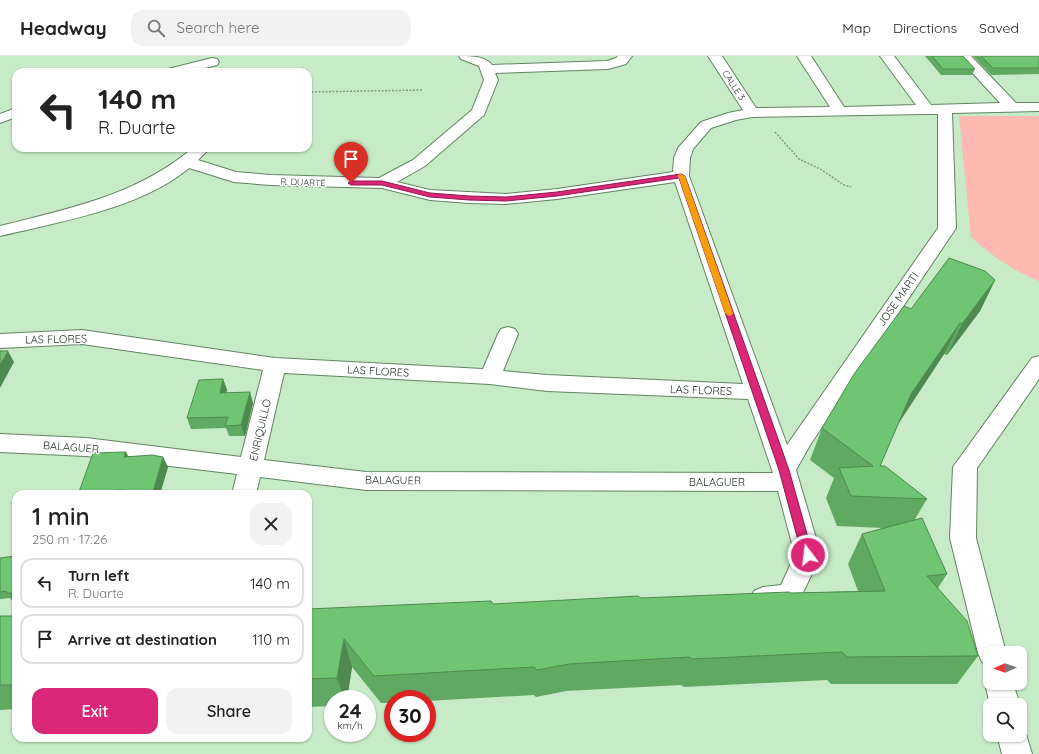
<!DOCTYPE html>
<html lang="en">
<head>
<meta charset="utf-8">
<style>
	body { margin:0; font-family:Quicksand,sans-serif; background:#f2f2f2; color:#222; height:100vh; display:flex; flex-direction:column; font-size:15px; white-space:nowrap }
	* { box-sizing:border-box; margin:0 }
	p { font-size:13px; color:#767676 }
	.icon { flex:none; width:22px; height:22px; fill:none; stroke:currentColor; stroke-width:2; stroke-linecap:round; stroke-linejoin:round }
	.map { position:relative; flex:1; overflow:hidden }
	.side { position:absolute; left:12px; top:434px; width:300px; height:252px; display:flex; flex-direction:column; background:#fff; border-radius:12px; box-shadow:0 1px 3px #0004 }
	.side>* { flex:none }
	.guide { position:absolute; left:12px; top:12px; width:300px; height:84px; border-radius:12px; box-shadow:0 1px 3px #0004; background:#fff; color:#222; overflow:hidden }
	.needle { width:26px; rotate:268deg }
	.tools { position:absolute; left:983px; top:590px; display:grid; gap:8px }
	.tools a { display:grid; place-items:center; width:44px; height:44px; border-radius:8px; background:#fff; box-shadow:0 1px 3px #0004; font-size:20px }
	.speed { position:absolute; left:324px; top:634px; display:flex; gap:8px; font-size:20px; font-weight:700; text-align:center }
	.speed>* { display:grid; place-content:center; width:52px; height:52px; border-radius:50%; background:#fff; box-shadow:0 1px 3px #0004; line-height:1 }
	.speed small { font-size:10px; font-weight:400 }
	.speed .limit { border:6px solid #d22; background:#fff; color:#111 }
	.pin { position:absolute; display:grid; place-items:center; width:34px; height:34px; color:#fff; margin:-41px -17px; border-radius:50% 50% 50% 0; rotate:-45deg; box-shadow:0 0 4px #0007 }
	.pin .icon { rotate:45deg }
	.me { position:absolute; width:44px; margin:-22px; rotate:345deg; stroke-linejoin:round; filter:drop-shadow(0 0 3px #0008) }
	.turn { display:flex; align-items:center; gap:14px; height:84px; padding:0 20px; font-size:18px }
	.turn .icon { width:52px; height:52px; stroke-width:2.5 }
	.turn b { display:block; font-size:28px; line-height:34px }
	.round { display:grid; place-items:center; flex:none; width:42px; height:42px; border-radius:12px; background:#f2f2f2 }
	.headline { display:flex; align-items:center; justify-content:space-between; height:68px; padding:0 20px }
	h1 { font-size:24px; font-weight:600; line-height:30px }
	.action { display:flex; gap:8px; margin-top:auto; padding:8px 20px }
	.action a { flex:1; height:46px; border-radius:12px; background:#db2777; color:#fff; font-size:16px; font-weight:600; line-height:46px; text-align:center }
	.action a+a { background:#f2f2f2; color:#222 }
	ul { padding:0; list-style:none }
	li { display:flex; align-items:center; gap:12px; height:50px; margin:0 8px 6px; padding:0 12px; border:2px solid #e0e0e0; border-radius:12px }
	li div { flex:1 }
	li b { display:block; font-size:15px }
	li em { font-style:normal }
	header { display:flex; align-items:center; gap:24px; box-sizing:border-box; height:56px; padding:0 20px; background:#fff; border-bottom:1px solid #e0e0e0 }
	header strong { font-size:19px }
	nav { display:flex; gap:22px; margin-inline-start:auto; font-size:14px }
	.search { width:280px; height:36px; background:#f2f2f2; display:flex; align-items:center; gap:10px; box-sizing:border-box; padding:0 14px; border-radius:12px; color:#767676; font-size:15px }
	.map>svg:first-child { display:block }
	.green { fill:#feb9b3 }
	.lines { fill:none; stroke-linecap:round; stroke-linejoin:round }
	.minor-casing { stroke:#638463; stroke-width:2 }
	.path { stroke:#829e82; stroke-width:1.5; stroke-dasharray:2 1.5; stroke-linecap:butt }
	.minor { fill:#fff; fill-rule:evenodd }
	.wall { fill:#60a963 }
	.shaded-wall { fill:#4e8a50 }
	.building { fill:#70c573; stroke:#4e8a50 }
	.route { fill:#db2777; stroke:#8e194d }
	.slow { fill:#f59e0b }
	.labels { text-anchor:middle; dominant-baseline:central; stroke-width:3; stroke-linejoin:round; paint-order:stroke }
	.far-street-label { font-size:9px; fill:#1e2d1f; stroke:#fff }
	.street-label { font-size:11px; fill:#1e2d1f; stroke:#fff }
</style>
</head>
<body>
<header>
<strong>Headway</strong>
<div class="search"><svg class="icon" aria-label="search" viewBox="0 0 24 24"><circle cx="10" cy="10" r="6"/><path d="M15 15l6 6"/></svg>Search here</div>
<nav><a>Map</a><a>Directions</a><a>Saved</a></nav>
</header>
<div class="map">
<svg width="1039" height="698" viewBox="0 0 1039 698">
	<rect width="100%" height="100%" fill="#c6ebc6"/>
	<path class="green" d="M959 60H1039V225C1013 215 991 199 971 181Z"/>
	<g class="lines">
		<g class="minor-casing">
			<g id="minor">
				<path d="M459 0C470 0 486 0 492 9L607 5 616 2 618 0H632L626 8 608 13 495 17 498 24 484 59 425 110 397 126 430 134 506 138 557 133 673 116 674 102 678 92 701 66 728 57 743 54 708 0H722L756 52 830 51 797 0H811L844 51 916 49 880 0H894L931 49 1000 47 957 0H971L1016 47H1039V55L952 57 956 172 810 389 796 414 821 499 798 547 789 551 763 555 754 551 750 543 754 535 763 531 781 529 795 499 778 435 366 434 260 421 256 438H232L237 418 86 400 0 396V378L86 382 241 401 263 314 82 288 0 292V278L82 274 275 302 483 313 498 278 501 273 508 271 515 273 518 278 503 315 547 319 743 328 675 126 557 143 506 148 469 147 430 144 382 132 270 129 234 126 189 112C142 152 59 166 0 180V170C71 152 135 140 193 92H210L198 104 236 116 270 119 379 122 413 104 472 54 484 24 479 10 461 3ZM925 58H938V172L787 389 689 120 690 102 693 93 711 72 736 64 752 61ZM284 317 490 328 547 335 748 343 773 417 366 416 264 404Z"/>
				<polygon points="212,2 217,3 219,6 217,9 189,16 166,16 168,13"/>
				<polygon points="16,52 16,61 0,67 0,58"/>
				<polygon points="1039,300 1039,323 977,412 976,482 1006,597 990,597 990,609 982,606 978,597 950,482 953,411 1032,302"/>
				<polygon points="989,617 990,617 990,627 1013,627 1020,649 990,649 985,627"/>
				<polygon points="1020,667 1023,668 1032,698 1002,698 997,679 1020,679"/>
			</g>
		</g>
		<g class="path">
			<polyline points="308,36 423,34"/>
			<polyline points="775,76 799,103 822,114 844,129 851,131"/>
		</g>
		<use href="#minor" class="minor"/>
	</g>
	<g class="wall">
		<polygon points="925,0 963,0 975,13 972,19 941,19"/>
		<polygon points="973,0 1039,0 1039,18 991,19"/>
		<polygon points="995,224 980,255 947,299 944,298 899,366 880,410 927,443 915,463 947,518 938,532 978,600 957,628 831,628 827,624 684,631 681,629 566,635 536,641 534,639 427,645 427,643 393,643 393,647 381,647 352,611 347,643 333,643 333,650 308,651 308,553 493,548 791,537 858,535 848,508 862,478 883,472 837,470 826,442 834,422 810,404 822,372 911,253"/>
		<polygon points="223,323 227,334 226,337 253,347 245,380 229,380 226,372 191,373 187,362"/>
		<polygon points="126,396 128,400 163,401 168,411 160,438 80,438 79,436"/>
		<polygon points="16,500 16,543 11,544 10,542 0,543 0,502"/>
		<polygon points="0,560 16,560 16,654 15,653 0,654"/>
	</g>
	<g class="shaded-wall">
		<polygon points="995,224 980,255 947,299 962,268"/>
		<polygon points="960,267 944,298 897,370 911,338"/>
		<polygon points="8,295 14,306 0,332 0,309"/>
		<polygon points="223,323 227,334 223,348 220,337"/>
		<polygon points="250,336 253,347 245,380 241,369"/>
		<polygon points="126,396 131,407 124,401"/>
		<polygon points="163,401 168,411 160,438 154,438 153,436"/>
		<polygon points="344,583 352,611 347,643 344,643 337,622"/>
	</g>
	<g class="building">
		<polygon points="932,0 963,0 975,13 943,13"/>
		<polygon points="981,0 1039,0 1039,12 993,12"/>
		<polygon points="949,202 985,215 995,224 962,268 960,267 911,338 880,410 885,410 927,443 851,440 839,412 873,410 822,372 854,318 904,250 911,253"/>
		<polygon points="0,295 8,295 0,309"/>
		<polygon points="223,323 220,337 250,336 241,369 225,370 228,361 187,362 199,324"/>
		<polygon points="126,396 124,401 152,399 163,401 153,436 122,437 123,434 79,436 93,397"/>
		<polygon points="922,462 947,518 927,520 967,565 978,600 847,601 842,596 692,603 689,601 569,608 537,614 534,611 374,620 344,583 337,622 308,623 308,553 491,545 493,548 638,540 641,542 789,536 791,537 885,535 862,478"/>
		<polygon points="16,500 16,537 6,537 6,535 0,536 0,502"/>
		<rect x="0" y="560" width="16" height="69"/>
	</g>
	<polygon class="route" points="681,118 685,120 789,414 813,499 812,502 808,503 804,502 802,499 779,414 679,122 557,140 506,145 469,144 430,141 382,129 351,129 348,127 351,125 382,125 430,137 469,140 506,141 557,136"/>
	<polygon class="slow" points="680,118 685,120 733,257 732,259 729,260 725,257 679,122 677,120"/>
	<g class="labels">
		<g class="far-street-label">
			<text transform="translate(734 29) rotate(57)">CALLE 3</text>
			<text transform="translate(303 126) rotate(2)">R. DUARTE</text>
		</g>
		<g class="street-label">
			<text transform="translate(898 243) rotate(-55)">JOSE MARTI</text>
			<text transform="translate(56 283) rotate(-1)">LAS FLORES</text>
			<text transform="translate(378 315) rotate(3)">LAS FLORES</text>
			<text transform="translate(701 334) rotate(2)">LAS FLORES</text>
			<text transform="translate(260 374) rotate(-77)">ENRIQUILLO</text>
			<text transform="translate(71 391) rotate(4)">BALAGUER</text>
			<text transform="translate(393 424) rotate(1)">BALAGUER</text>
			<text x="717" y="426">BALAGUER</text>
		</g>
	</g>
</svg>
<div class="tools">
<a><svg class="needle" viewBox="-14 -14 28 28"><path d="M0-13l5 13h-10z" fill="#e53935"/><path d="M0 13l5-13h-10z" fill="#767676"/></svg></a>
<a><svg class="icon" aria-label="search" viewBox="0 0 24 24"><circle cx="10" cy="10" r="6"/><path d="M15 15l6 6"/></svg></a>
</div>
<div class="speed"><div>24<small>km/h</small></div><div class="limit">30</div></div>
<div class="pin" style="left:351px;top:127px;background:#d93025"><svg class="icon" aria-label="arrive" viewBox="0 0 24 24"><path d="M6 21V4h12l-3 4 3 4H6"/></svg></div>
<svg class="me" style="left:808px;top:499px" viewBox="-20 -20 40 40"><circle r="17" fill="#db2777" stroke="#fff" stroke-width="3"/><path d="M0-11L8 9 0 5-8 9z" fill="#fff"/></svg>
<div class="guide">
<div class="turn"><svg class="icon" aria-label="left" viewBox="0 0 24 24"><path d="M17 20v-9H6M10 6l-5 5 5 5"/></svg><div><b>140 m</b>R. Duarte</div></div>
</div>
<section class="side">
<div class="headline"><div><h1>1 min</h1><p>250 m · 17:26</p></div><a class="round"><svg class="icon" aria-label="close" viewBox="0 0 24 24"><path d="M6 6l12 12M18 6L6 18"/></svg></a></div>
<ul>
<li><svg class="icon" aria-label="left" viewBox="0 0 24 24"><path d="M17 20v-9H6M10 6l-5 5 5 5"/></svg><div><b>Turn left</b><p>R. Duarte</p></div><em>140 m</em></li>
<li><svg class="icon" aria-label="arrive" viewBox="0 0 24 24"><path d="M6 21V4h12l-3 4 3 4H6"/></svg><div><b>Arrive at destination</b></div><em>110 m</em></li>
</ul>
<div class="action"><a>Exit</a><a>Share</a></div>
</section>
</div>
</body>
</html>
